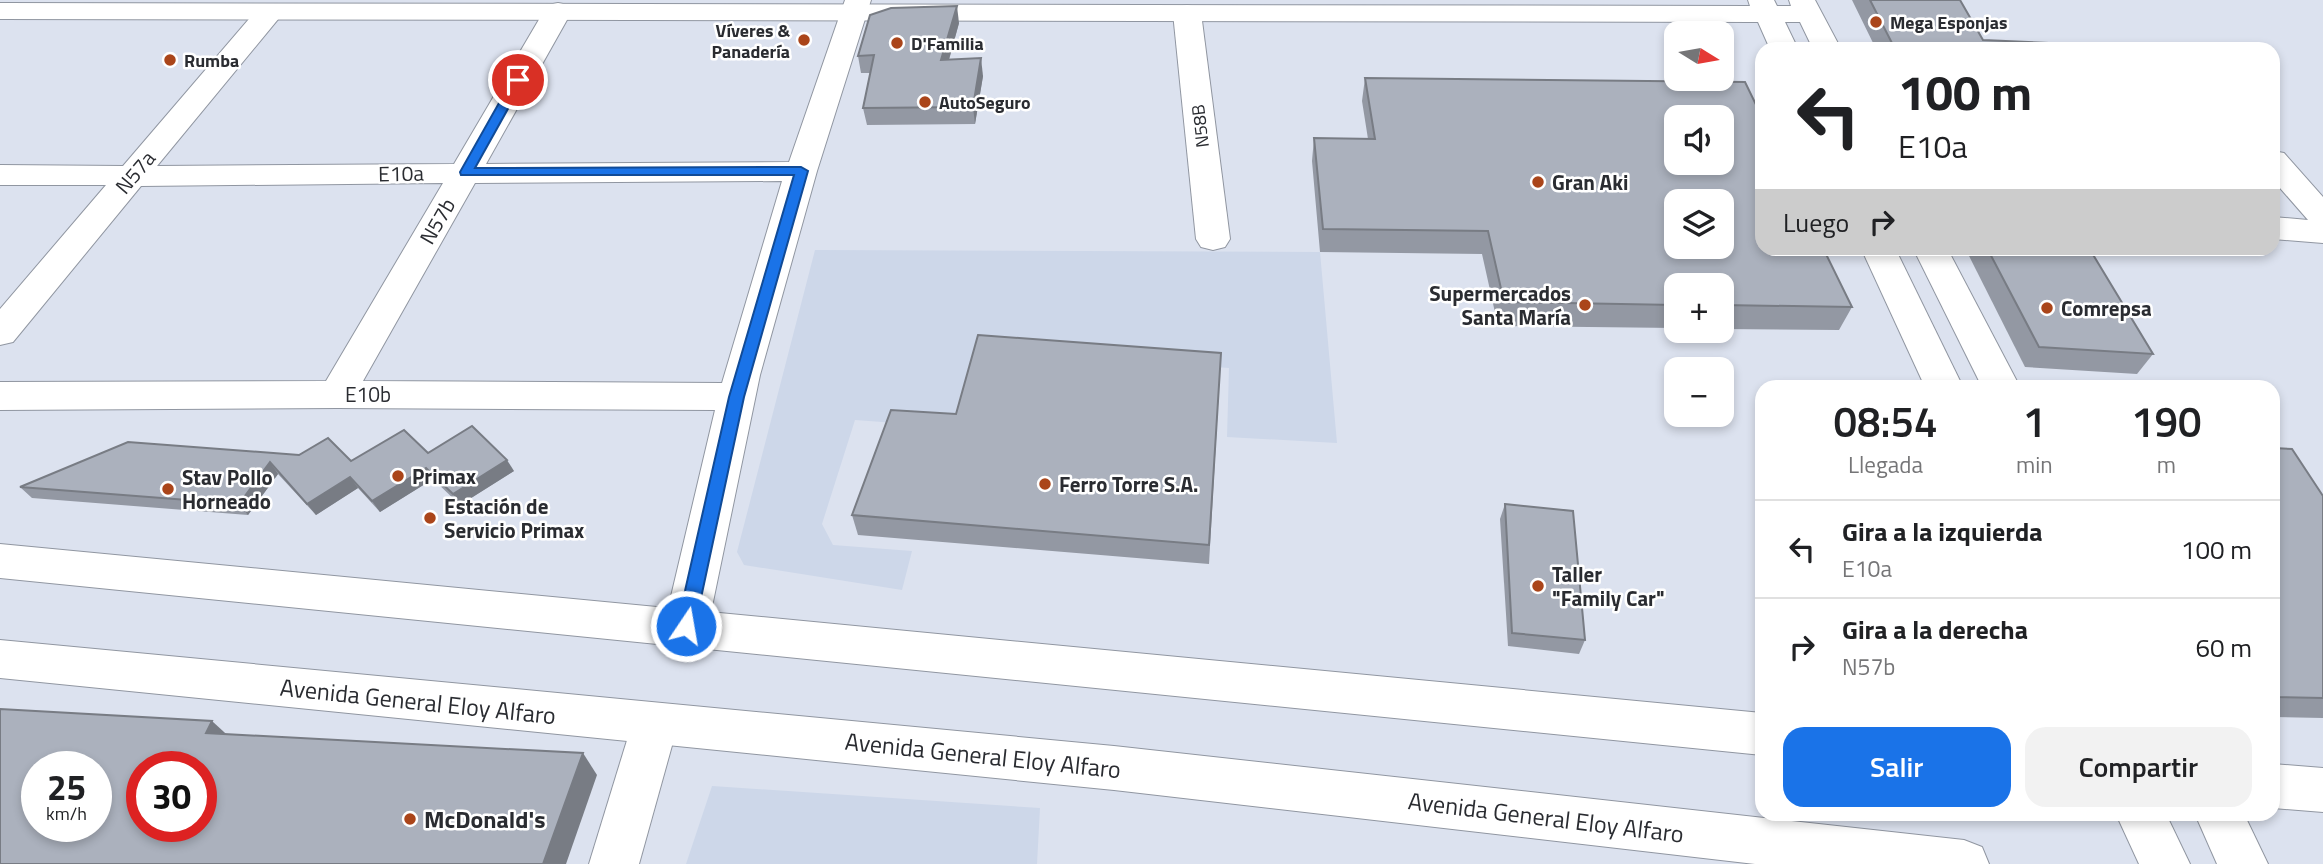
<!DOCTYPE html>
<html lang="es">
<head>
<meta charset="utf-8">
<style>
	body { margin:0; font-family:"Titillium Web",sans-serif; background:#f2f2f2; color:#202124; height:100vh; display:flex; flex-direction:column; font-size:26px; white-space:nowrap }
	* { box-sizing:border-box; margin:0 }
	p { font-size:23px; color:#757577 }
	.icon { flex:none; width:38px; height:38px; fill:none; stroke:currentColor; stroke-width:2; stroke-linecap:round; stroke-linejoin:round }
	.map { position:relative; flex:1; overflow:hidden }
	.panel { position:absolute; left:1755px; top:380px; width:525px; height:441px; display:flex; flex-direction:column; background:#fff; border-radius:21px; box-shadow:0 4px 10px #0003 }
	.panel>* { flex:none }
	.hud { position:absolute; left:1755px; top:42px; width:525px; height:214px; border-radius:21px; box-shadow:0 4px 10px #0003; background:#fff; color:#202124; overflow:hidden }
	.needle { width:46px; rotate:101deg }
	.tools { position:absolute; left:1664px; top:21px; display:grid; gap:14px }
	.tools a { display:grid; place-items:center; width:70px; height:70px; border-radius:14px; background:#fff; box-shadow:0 4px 10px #0003; font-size:35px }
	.speed { position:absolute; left:21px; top:751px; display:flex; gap:14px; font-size:35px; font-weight:700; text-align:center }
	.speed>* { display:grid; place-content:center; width:91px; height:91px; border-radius:50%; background:#fff; box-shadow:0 4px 10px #0003; line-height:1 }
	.speed small { font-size:18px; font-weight:400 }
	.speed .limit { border:10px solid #d22; background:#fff; color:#111 }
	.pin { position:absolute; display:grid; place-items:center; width:60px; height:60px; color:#fff; margin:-30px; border:4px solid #fff; border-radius:50%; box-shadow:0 2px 7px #0007 }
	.me { position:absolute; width:77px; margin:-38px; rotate:12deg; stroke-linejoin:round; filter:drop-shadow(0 0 5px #0008) }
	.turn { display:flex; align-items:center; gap:24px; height:147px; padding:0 28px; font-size:32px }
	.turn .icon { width:91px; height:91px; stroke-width:2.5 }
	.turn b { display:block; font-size:49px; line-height:60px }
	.then { display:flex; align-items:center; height:66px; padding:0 28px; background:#0003; gap:14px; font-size:26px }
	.eta { display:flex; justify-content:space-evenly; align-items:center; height:119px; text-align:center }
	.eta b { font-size:42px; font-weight:600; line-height:49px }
	.cta { display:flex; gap:14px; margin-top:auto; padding:14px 28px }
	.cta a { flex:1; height:80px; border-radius:21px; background:#1a73e8; color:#fff; font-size:28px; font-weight:600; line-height:80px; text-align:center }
	.cta a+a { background:#f2f2f2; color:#202124 }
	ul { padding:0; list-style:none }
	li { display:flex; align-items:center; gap:21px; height:98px; padding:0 28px; border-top:2px solid #e0e0e0 }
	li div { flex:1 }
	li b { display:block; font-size:26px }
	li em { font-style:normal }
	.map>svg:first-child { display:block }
	.built { fill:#cdd7e9 }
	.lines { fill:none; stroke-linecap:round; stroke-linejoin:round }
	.minor-casing { stroke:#9096a1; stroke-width:2 }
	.tertiary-casing { stroke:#9096a1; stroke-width:2 }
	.primary-casing { stroke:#9096a1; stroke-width:2 }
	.minor { fill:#fff; fill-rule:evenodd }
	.tertiary { fill:#fff; fill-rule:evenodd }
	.primary { fill:#fff; fill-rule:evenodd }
	.wall { fill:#9398a3 }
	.shaded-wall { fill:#787c84 }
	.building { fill:#abb1bd; stroke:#787c84; stroke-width:2; fill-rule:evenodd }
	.route { fill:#1a73e8; stroke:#114b97; stroke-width:2 }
	.poi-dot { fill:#aa451a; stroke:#fff; stroke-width:2.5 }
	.labels { text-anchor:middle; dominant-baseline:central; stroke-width:5; stroke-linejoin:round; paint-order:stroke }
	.far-poi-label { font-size:18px; font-weight:bold; fill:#2a2c31; stroke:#fff; text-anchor:start }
	.far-street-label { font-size:18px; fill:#2a2c31; stroke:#fff }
	.street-label { font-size:21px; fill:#2a2c31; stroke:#fff }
	.poi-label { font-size:21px; font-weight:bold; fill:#2a2c31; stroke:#fff; text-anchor:start }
	.near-street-label { font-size:24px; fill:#2a2c31; stroke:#fff }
	.near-poi-label { font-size:24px; font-weight:bold; fill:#2a2c31; stroke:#fff; text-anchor:start }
</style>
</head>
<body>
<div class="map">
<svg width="2323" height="864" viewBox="0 0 2323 864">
	<rect width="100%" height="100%" fill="#dce2ef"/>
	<g class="built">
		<polygon points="815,250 1320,252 1337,443 1227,437 1229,368 974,349 951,427 855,420 822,524 833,545 912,551 902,590 744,565 737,552"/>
		<polygon points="712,786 1040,808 1037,864 686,864"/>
	</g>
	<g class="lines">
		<g class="minor-casing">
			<g id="minor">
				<path d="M845 0H871L817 171 760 375 708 626 701 639 686 644 671 639 664 626 715 410 337 408 0 410V382L326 381 443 183 141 186 13 342 0 345V309L106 185H0V165L123 166 260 6 270 4 280 6 284 12 157 166 454 164 544 11 548 5 558 3 568 5 572 11 486 164 789 162ZM782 181 722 383 363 381 475 183Z"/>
				<polygon points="1187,5 1197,7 1201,13 1230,239 1225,247 1213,250 1201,247 1196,239 1173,13 1177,7"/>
				<polygon points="2273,151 2284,153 2323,197 2323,243 2273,239 2273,217 2308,220 2273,180"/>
				<polygon points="655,703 671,709 678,724 639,864 589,864 632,724 639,709"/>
			</g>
		</g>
		<g class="tertiary-casing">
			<g id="tertiary">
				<polygon points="1748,0 1774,0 1777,6 1791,6 1789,0 1815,0 1841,49 1813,49 1800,22 1785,22 1798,49 1770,49 1758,22 0,19 0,3 1750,6"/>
				<polygon points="1861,248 1895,248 1963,387 1925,387"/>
				<polygon points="1913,248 1947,248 2020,387 1982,387"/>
				<polygon points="2116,814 2166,814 2190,864 2139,864"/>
				<polygon points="2195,814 2244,814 2268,864 2217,864"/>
			</g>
		</g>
		<g class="primary-casing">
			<g id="primary">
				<polygon points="0,544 1762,713 1762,755 0,578"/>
				<polygon points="0,640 1114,746 1964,840 1982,847 1989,864 1755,864 1114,790 0,678"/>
				<polygon points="2273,764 2323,768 2323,812 2273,808"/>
			</g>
		</g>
		<use href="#minor" class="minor"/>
		<use href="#tertiary" class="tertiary"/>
		<use href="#primary" class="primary"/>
	</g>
	<g class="wall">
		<polygon points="1852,0 1960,0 1983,40 2096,49 1876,49"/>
		<polygon points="959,23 949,60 983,76 975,124 867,125 863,108 871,73 861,73 858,56"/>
		<polygon points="1365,78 1762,248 1852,307 1839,330 1722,329 1722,285 1676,285 1676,328 1498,326 1482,254 1320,252 1312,161 1314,138 1368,139 1362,101"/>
		<polygon points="1965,248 2089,248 2153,354 2137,374 2025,367"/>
		<polygon points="1221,353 1209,564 858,535 852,515 956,414"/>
		<polygon points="2273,448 2323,496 2323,718 2273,717"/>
		<polygon points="428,453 514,471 460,505 433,479 380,512 358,488 316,515 278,474 248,515 32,498 20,487 351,461"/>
		<polygon points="1505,504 1585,640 1579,654 1508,646 1500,519"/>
	</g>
	<g class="shaded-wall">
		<polygon points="957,6 959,23 944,77 941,60"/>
		<polygon points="981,58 983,76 975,124 973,107"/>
		<polygon points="507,460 514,471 460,505 453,494"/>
		<polygon points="270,462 278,474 248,515 239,504"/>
		<polygon points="426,468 433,479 380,512 372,501"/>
		<polygon points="350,477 358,488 316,515 307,504"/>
		<polygon points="212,721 236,743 206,733"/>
		<polygon points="583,753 597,775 566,864 543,864"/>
	</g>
	<g class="building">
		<polygon points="1870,0 1960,0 1983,40 2093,45 2096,49 1895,49"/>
		<polygon points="957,6 941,60 981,58 973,107 863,108 874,55 858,56 870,15 891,8"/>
		<path d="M1365 78 1745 82 1762 117V248H1823L1852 307 1722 305V285H1676V305L1504 302 1488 231 1323 229 1314 138 1375 139ZM1676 117H1722V163H1676ZM1676 201H1722V247H1676Z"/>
		<polygon points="1987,248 2089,248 2153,354 2039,347"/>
		<polygon points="978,335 1221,353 1209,545 852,515 891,410 956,414"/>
		<polygon points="472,426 507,460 453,494 426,468 372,501 350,477 307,504 270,462 239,504 20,487 128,442 299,455 328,438 351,461 404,430 428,453"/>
		<polygon points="2273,448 2292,449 2323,496 2323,698 2273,697"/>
		<polygon points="1505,504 1573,511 1585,640 1512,633"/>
		<path d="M0 709 212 721 206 733 583 753 543 864H0ZM37 766H96V826H37ZM142 766H201V826H142Z"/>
	</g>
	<polygon class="route" points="518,76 524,80 475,168 801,167 808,171 744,397 695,626 693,632 686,634 680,632 677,626 729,397 794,175 461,175 460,172 512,80"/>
	<g class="poi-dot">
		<circle cx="1876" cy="22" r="7"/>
		<circle cx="804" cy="40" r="7"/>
		<circle cx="897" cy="43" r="7"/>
		<circle cx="170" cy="60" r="7"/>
		<circle cx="925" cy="102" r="7"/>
		<circle cx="1538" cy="182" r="7"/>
		<circle cx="1585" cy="305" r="7"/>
		<circle cx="2047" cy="308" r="7"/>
		<circle cx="398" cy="476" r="7"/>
		<circle cx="1045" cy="484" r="7"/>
		<circle cx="168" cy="489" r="7"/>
		<circle cx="430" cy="518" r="7"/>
		<circle cx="1538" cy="586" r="7"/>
		<circle cx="410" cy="819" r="7"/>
	</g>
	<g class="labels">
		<g class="far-poi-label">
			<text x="1890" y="22">Mega Esponjas</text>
			<text x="790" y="30" text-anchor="end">Víveres &amp;<tspan x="790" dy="21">Panadería</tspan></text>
			<text x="911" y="43">D'Familia</text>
			<text x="184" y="60">Rumba</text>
			<text x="939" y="102">AutoSeguro</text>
		</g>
		<g class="far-street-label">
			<text transform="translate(1200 126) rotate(-97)">N58B</text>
		</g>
		<g class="street-label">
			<text transform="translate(135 172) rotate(-50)">N57a</text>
			<text transform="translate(401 173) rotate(-1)">E10a</text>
			<text transform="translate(437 221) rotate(-60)">N57b</text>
			<text x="368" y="394">E10b</text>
		</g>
		<g class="poi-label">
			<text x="1552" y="182">Gran Aki</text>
			<text x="1571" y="293" text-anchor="end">Supermercados<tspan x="1571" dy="24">Santa María</tspan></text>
			<text x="2061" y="308">Comrepsa</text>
			<text x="412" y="476">Primax</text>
			<text x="182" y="477">Stav Pollo<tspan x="182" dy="24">Horneado</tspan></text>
			<text x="1059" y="484">Ferro Torre S.A.</text>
			<text x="444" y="506">Estación de<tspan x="444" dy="24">Servicio Primax</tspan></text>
			<text x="1552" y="574">Taller<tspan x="1552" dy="24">"Family Car"</tspan></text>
		</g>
		<g class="near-street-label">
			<text transform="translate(418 701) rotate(6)">Avenida General Eloy Alfaro</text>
			<text transform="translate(983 755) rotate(6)">Avenida General Eloy Alfaro</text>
			<text transform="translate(1546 817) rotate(7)">Avenida General Eloy Alfaro</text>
		</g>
		<g class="near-poi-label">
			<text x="424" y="819">McDonald's</text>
		</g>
	</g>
</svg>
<div class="tools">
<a><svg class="needle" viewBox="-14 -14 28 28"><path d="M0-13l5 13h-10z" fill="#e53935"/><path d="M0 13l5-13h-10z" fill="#757577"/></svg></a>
<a><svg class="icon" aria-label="sound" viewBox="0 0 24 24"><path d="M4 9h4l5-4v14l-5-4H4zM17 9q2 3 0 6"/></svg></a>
<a><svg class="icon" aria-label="layers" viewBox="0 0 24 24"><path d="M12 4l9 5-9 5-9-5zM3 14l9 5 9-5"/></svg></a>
<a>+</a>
<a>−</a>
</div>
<div class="speed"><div>25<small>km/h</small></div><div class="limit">30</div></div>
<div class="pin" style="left:518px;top:80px;background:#d93025"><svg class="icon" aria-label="arrive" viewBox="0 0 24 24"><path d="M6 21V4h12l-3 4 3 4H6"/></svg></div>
<svg class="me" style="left:686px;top:626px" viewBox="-20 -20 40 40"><circle r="17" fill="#1a73e8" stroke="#fff" stroke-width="3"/><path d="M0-11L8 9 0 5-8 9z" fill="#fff"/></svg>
<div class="hud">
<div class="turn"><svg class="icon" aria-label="left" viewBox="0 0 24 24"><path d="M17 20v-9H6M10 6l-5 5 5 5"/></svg><div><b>100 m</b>E10a</div></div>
<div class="then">Luego<svg class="icon" aria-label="right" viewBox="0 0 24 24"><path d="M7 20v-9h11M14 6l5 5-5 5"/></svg></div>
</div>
<section class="panel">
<div class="eta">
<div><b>08:54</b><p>Llegada</p></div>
<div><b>1</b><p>min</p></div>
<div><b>190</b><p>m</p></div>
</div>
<ul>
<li><svg class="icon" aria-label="left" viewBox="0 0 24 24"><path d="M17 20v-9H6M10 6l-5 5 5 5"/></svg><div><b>Gira a la izquierda</b><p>E10a</p></div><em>100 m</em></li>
<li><svg class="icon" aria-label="right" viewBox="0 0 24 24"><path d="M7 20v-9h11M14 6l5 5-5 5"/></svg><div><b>Gira a la derecha</b><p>N57b</p></div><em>60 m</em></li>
</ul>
<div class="cta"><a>Salir</a><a>Compartir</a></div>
</section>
</div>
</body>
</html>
